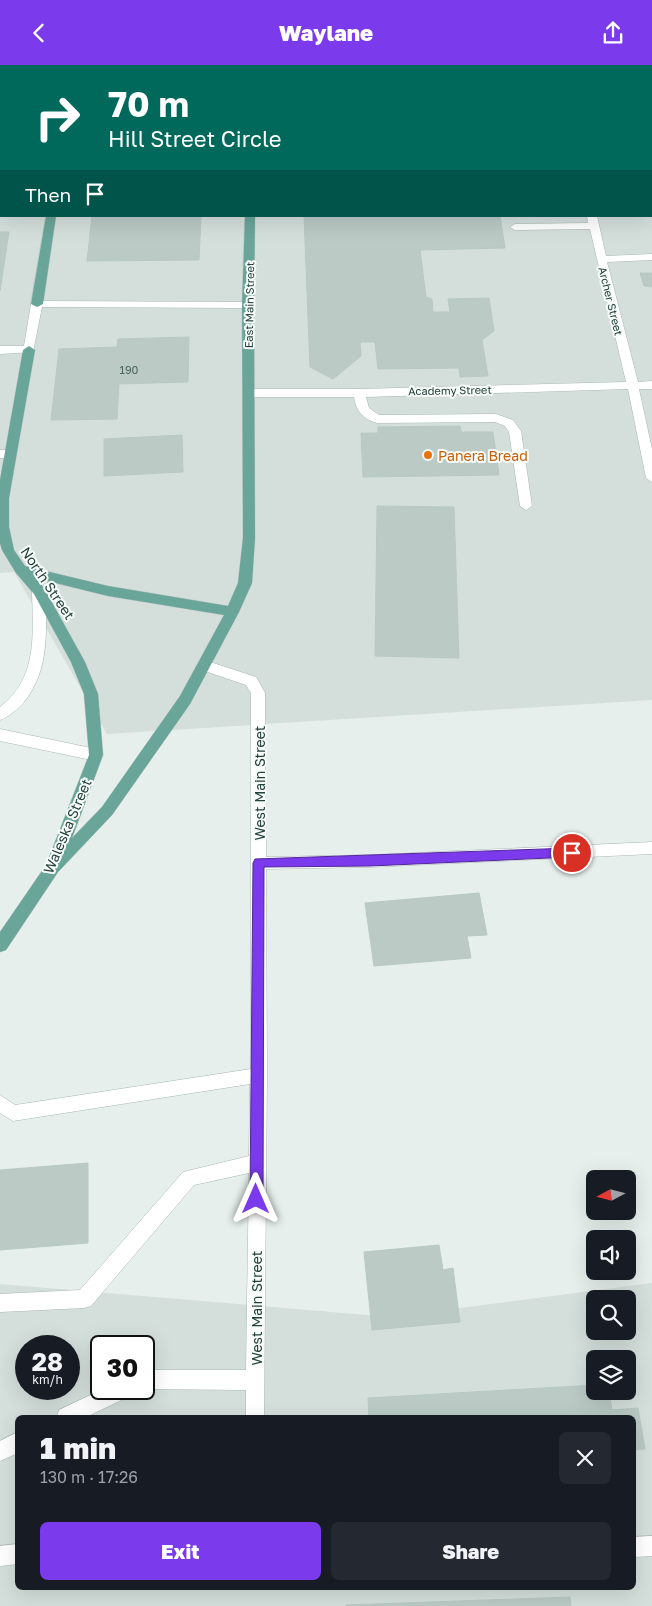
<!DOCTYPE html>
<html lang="en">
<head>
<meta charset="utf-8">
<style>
	body { margin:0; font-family:"Golos Text",sans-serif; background:#242831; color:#f1f3f6; height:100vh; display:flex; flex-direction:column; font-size:19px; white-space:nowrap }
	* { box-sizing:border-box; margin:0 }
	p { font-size:16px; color:#9ea1a6 }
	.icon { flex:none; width:28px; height:28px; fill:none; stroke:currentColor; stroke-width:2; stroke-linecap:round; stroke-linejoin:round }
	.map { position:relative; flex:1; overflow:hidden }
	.sheet { position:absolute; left:15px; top:1350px; width:621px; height:175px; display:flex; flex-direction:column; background:#171b24; border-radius:8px; box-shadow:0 5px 20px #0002 }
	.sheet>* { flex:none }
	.hud { position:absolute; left:0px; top:0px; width:652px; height:152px; box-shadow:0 5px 20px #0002; background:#00695c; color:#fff; overflow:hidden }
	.needle { width:32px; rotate:263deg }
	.buttons { position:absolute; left:586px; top:1105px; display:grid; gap:10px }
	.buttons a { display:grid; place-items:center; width:50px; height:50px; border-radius:8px; background:#171b24; box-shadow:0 5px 20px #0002; font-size:25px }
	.speed { position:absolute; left:15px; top:1270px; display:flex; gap:10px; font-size:25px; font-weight:700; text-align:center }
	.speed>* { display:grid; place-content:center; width:65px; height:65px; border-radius:50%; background:#171b24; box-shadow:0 5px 20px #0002; line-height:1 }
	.speed small { font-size:12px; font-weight:400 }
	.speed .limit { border:2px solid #111; border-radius:8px; background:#fff; color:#111 }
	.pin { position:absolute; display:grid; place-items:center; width:42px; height:42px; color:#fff; margin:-21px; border:2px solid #fff; border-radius:50%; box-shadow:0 1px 5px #0007 }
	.me { position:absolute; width:55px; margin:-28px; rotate:0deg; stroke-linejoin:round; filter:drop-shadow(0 0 4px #0008) }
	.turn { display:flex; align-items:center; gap:18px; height:105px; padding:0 25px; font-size:22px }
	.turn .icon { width:65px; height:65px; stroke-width:2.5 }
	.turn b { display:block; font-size:35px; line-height:42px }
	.then { display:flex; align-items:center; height:48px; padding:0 25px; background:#0003; gap:10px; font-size:19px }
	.round { display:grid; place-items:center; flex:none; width:52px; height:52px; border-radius:8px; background:#242831 }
	.headline { display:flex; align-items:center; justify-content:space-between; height:85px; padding:0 25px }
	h1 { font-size:30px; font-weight:800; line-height:38px }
	.action { display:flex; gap:10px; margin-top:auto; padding:10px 25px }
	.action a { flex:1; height:58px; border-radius:8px; background:#7c3aed; color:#fff; font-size:20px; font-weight:800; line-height:58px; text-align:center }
	.action a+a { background:#242831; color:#f1f3f6 }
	header { display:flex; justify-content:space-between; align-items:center; height:65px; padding:0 25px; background:#7c3aed; color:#fff; font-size:22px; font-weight:800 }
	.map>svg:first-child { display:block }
	.built { fill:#d4dfdb; fill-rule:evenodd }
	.building { fill:#bbcac5; stroke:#b8c9c3 }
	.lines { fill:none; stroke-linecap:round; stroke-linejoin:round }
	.minor-casing { stroke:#a8b8b3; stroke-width:1 }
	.major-casing { stroke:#c2cac8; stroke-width:1 }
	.minor { fill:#fff; fill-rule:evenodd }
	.major { fill:#6aa59a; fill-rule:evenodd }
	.route { fill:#7c3aed; stroke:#51269a }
	.food-dot { fill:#e8710a; stroke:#f7fbf9; stroke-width:2 }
	.labels { text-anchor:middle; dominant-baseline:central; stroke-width:4; stroke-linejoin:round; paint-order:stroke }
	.far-street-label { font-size:11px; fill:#24423c; stroke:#f7fbf9 }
	.number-label { font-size:11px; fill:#4a645e }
	.food-label { font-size:14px; fill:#c56008; stroke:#f7fbf9; text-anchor:start }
	.street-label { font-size:14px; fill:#24423c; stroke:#f7fbf9 }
</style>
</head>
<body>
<header><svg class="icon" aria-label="back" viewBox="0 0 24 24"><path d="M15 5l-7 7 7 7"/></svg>Waylane<svg class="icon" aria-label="share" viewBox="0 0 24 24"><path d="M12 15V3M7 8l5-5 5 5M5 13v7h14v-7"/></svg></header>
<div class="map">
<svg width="652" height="1541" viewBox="0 0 652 1541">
	<rect width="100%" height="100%" fill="#e6efeb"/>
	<g class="built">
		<path d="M0 0H652V635L107 669 14 507 0 508ZM1 1H651V151H1Z"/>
		<path d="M652 1218V1541H0V1219L391 1252ZM595 1234H628V1266H595ZM26 1281H69V1324H26ZM101 1281H144V1324H101ZM595 1294H628V1326H595ZM18 1352H634V1522H18Z"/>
	</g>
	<g class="building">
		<polygon points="299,0 362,0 362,1"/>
		<polygon points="479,0 543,0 544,1 479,1"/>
		<rect x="0" y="57" width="1" height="55"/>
		<polygon points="92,151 201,151 199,195 87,196"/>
		<polygon points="304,151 500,151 505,183 420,185 426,232 432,234 433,247 450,247 448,234 489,233 494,266 482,275 488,311 460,312 459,303 378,304 375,277 360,277 361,291 333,314 310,302"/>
		<polygon points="0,167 9,167 0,226"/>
		<polygon points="640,208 652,208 652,222 644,221"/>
		<polygon points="189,272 188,317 119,319 117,354 51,355 59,284 117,282 118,274"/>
		<polygon points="460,361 461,367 493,367 499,410 363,412 361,368 378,368 378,362"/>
		<polygon points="182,370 183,407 104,411 104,374"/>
		<polygon points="377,441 454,442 459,593 375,591"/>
		<polygon points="479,828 487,870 467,871 471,893 374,901 365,838"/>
		<polygon points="88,1098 88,1178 0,1185 0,1105"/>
		<polygon points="439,1180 443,1205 453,1203 460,1257 372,1265 364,1187"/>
		<polygon points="595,1320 595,1326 609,1326 612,1345 638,1343 645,1384 634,1385 634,1352 369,1352 368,1333"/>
		<polygon points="570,1532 571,1541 346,1541 346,1540"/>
	</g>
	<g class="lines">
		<g class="minor-casing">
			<g id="minor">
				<polygon points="556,0 566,0 567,1 557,1"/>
				<rect x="651" y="35" width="1" height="6"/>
				<rect x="651" y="60" width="1" height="6"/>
				<path d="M587 151H597L606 191 652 189V195L607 197 638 317 652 316V324H639L652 384V417L646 413 628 324 366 332 369 343 379 350 496 349 513 355 521 366 532 441 526 445 520 441 509 367 505 361 495 357 377 358C363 354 356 346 354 332H248L242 328 248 324H360L626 317 590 164 515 165 510 162 515 159 588 158Z"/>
				<polygon points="37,236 248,237 254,240 248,243 42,242 33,287 0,289 0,281 24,281 31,239"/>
				<polygon points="0,385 9,385 15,389 9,393 0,393"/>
				<path d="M39 521 44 523 46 526C46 565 50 605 24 637 18 644 9 652 0 655V642C38 613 33 570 32 526L34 523Z"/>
				<polygon points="204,595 256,612 265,628 266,792 370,790 652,777 652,789 370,802 266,804 267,1010 264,1352 246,1352 246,1325 142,1324 144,1324 144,1305 246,1305 249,1108 194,1120 91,1241 84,1243 0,1247 0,1229 80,1225 183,1107 249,1091 250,1019 13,1056 0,1048 0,1030 15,1040 251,1004 251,628 246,620 199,604 197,600 199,596"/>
				<polygon points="0,664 96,684 101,686 103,690 101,694 96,696 0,676"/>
				<polygon points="103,1324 133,1324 130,1331 86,1352 57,1352 59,1345"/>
				<polygon points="18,1367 18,1388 0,1396 0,1376"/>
				<polygon points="652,1471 652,1491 634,1492 634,1472"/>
				<polygon points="18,1479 18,1499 0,1501 0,1481"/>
			</g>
		</g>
		<g class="major-casing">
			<g id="major">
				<polygon points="69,0 79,0 79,1 70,1"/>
				<polygon points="249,0 259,0 259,1 250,1"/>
				<polygon points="46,151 56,151 43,239 37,242 31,239"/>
				<path d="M245 151H255L254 240 255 473 252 518 239 547 190 639 112 750 58 807 6 885 0 887V867L46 800 89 690 84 629 71 597 34 529 16 508 2 485 0 478V415L23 285 29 281 35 285 9 433V462L14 485 25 501 108 521 228 541 238 518 243 473 242 240ZM35 513 108 531 224 550 180 631 102 742 72 773 103 690 98 629 85 597 44 523Z"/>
			</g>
		</g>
		<use href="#minor" class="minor"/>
		<use href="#major" class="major"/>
	</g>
	<polygon class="route" points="572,783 576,784 578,788 576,791 572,792 370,801 264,802 263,1134 261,1139 256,1141 252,1139 250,1134 253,798 255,794"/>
	<circle class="food-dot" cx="428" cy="390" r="5"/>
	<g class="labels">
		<g class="far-street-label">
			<text transform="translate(611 236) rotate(76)">Archer Street</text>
			<text transform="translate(249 240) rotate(-89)">East Main Street</text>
			<text transform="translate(450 325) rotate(-1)">Academy Street</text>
		</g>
		<g class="number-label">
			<text x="129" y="304">190</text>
		</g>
		<g class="food-label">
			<text x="438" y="390">Panera Bread</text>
		</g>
		<g class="street-label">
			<text transform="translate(48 518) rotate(56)">North Street</text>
			<text transform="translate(259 718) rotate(-90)">West Main Street</text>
			<text transform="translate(67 761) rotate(-67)">Waleska Street</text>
			<text transform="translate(256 1243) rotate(-90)">West Main Street</text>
		</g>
	</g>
</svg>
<div class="buttons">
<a><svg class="needle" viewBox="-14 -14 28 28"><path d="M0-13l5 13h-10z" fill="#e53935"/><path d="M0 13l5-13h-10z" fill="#9ea1a6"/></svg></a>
<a><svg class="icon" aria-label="sound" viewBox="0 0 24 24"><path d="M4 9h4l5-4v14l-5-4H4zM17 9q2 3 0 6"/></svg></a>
<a><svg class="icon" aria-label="search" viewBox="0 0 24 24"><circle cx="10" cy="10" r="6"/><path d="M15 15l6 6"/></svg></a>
<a><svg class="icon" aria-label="layers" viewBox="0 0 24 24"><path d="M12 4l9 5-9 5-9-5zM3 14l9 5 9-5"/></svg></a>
</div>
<div class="speed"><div>28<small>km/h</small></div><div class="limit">30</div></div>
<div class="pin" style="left:572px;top:788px;background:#d93025"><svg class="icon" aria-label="arrive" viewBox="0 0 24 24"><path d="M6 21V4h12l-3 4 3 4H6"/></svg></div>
<svg class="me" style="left:256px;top:1134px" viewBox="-20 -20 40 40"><path d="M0-17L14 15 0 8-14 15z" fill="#7c3aed" stroke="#fff" stroke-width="4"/></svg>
<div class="hud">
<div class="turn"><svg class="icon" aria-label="right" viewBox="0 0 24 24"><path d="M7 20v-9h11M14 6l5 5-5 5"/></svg><div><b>70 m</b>Hill Street Circle</div></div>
<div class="then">Then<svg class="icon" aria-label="arrive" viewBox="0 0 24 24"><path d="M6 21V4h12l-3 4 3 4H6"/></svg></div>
</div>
<section class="sheet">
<div class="headline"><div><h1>1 min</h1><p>130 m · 17:26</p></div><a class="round"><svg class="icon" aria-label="close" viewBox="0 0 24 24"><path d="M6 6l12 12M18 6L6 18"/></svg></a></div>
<div class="action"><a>Exit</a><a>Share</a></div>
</section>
</div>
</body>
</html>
